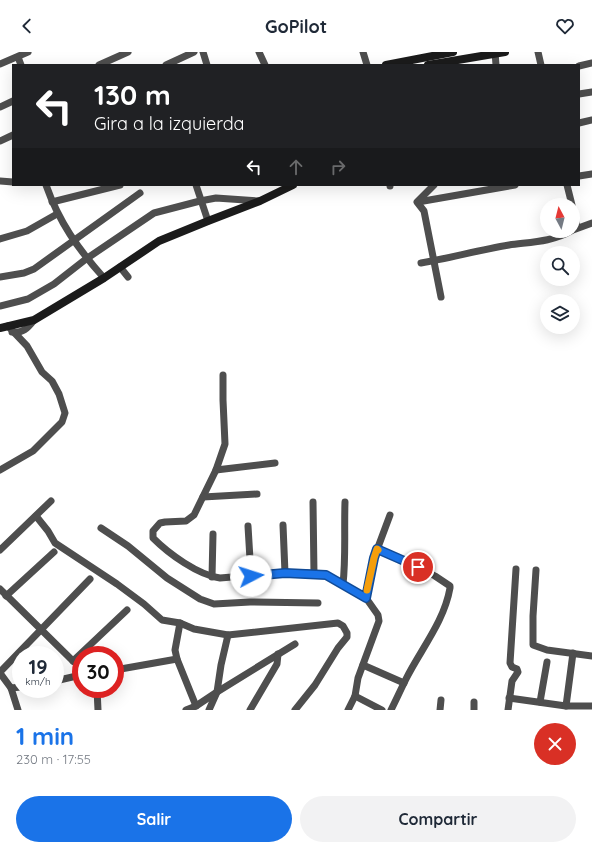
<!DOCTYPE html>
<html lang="es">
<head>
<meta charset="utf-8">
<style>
	body { margin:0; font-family:Quicksand,sans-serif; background:#f2f2f3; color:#1f2937; height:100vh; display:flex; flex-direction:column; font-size:15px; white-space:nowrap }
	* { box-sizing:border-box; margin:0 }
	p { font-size:13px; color:#747a83 }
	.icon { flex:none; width:22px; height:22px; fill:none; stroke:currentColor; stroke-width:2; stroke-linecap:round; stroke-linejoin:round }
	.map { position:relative; height:658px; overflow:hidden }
	.drawer { display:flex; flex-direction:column; background:#fff; flex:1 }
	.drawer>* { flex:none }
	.top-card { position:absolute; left:12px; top:12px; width:568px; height:122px; border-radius:0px; box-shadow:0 4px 16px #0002; background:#202124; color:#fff; overflow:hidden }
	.needle { width:26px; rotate:353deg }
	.controls { position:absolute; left:540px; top:146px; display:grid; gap:8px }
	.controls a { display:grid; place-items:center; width:40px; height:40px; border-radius:50%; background:#fff; box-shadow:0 4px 16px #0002; font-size:20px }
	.speed { position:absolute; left:12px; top:594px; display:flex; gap:8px; font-size:20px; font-weight:700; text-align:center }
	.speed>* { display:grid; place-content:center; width:52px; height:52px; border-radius:50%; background:#fff; box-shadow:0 4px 16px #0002; line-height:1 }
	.speed small { font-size:10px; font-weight:400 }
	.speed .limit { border:6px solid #d22; background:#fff; color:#111 }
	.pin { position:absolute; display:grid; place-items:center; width:34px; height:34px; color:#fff; margin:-17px; border:2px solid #fff; border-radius:50%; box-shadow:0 1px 4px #0007 }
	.me { position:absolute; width:44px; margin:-22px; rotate:85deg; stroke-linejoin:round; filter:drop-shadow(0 0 3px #0008) }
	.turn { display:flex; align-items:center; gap:14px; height:84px; padding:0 16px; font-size:18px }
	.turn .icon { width:52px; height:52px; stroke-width:2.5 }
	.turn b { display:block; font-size:28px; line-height:34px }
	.lanes { display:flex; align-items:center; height:38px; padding:0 16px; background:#0003; justify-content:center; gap:20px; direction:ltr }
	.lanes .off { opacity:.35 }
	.round { display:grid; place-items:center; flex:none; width:42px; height:42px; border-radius:21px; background:#f2f2f3 }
	.headline { display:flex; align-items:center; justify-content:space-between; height:68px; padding:0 16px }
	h1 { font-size:24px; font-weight:800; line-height:30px; color:#1a73e8 }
	.cta { display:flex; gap:8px; margin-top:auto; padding:8px 16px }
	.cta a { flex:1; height:46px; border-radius:24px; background:#1a73e8; color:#fff; font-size:16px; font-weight:800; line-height:46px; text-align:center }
	.cta a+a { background:#f2f2f3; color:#1f2937 }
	header { display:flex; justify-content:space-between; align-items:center; height:52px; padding:0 16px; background:#fff; font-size:18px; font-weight:800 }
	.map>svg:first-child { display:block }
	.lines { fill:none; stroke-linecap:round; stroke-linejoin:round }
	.street { stroke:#4e4e4e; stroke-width:7 }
	.secondary { stroke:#1b1b1b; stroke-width:8 }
	.route-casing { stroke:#114b97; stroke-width:10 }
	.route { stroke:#1a73e8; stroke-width:7 }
	.slow { stroke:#f59e0b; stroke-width:7 }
</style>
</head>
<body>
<header><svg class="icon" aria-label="back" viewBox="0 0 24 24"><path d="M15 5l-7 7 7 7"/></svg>GoPilot<svg class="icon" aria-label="heart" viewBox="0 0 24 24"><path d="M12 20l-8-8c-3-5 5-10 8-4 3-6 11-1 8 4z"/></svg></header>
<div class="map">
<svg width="592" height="658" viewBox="0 0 592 658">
	<rect width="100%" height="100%" fill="#fff"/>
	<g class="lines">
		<g class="street">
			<polyline points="203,0 207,13"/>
			<polyline points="259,0 265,13"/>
			<polyline points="363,0 367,13"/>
			<polyline points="495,0 496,13"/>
			<polyline points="538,0 541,13"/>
			<polyline points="18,5 21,13"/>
			<polyline points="0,12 28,0"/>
			<polyline points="99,13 128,0"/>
			<polyline points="166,13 194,0"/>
			<polyline points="579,14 592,11"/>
			<polyline points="579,42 592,40"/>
			<polyline points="0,55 13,49"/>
			<polyline points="579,71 592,68"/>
			<polyline points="0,89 13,83"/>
			<polyline points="579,124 592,122"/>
			<polyline points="0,129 13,130"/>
			<path d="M46 133C59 170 78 197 104 226"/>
			<polyline points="196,133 208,169"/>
			<polyline points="390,133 390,134"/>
			<polyline points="434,133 417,150 424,159 441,245"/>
			<polyline points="567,133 572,153"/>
			<polyline points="52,150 120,133"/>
			<polyline points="418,150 515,133"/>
			<polyline points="573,158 577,175"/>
			<polyline points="573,178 592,171"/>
			<polyline points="0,187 27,179 57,162"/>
			<path d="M421 211C450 206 479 198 509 193 530 190 552 190 571 179"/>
			<polyline points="120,215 128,225"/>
			<polyline points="0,225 24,221 34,217 140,141"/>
			<polyline points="0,254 28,247 54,232 86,207 154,161 200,149 216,146 259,149"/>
			<path d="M12 280C23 281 27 277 34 268"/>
			<path d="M223 323V348L225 392 216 418 194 463 186 469 165 470 160 471 153 479V486C169 502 198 523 220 526L280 521H307L326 523 366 546 378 563 379 569 358 626 355 644 348 658"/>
			<polyline points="0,418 33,399 62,370 65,361 59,342 52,329 42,320 27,294 8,274"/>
			<polyline points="216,418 275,411"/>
			<polyline points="203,445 257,442"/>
			<polyline points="313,450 314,522"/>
			<polyline points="36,464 48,479 55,491 117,532 144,552 162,568 180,571 194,577 228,583 338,571 343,574 347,581 347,585 338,596 315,633 295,658"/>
			<polyline points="283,473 285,521"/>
			<polyline points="248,474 251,524"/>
			<polyline points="101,476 128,494 167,526 200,547 214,552 250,550 318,551"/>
			<path d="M377 497 418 515 435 524 450 534V536C444 570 421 597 406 627 401 637 396 648 391 658"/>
			<polyline points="0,498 51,449"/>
			<polyline points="536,518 533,564 533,593 547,598 592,604"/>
			<polyline points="212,525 213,482"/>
			<path d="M343 532C346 505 344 478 345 450"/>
			<polyline points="0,537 73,609 81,615"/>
			<polyline points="6,544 54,500"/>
			<polyline points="366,546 374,506 390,463"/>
			<polyline points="180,571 175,598 177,607 196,654"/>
			<polyline points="73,609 127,558"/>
			<polyline points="363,613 404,631"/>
			<polyline points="115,618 177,607"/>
			<polyline points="0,620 90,527"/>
			<polyline points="0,621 11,636 18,658"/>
			<polyline points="55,629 81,623"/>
			<polyline points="11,636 21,635"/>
			<polyline points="97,637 98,658"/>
			<polyline points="355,644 382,658"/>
			<polyline points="509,646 566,654 592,654"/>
			<polyline points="474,650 474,658"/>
			<polyline points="540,650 547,610"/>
			<polyline points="566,654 573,601"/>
			<polyline points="186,658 196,654 217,640 295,592"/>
			<polyline points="209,658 217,640 221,613 228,583"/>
			<polyline points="250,658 277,612 278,602"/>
			<polyline points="440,658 441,648"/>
			<polyline points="508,658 512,629 518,620 517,617 512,615 510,611 516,517"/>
		</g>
		<g class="secondary">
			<polyline points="386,13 453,0"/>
			<polyline points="428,13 505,0"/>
			<polyline points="0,276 34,268 104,226 159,189 208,169 260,149 293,133"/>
		</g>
	</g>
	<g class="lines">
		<g class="route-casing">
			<polyline id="route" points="251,524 285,521 326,523 366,546 374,506 377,497 418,515"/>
		</g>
		<use href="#route" class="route"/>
		<polyline class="slow" points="367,538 374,506 377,497 378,498"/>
	</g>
</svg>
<div class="controls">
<a><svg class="needle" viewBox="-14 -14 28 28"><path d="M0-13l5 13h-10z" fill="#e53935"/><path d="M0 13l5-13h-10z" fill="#747a83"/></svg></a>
<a><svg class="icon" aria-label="search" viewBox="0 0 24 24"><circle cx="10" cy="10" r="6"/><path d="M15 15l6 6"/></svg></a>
<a><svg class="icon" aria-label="layers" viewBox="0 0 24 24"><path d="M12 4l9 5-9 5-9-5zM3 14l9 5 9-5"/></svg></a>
</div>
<div class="speed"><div>19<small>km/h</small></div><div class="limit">30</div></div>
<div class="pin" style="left:418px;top:515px;background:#d93025"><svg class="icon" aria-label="arrive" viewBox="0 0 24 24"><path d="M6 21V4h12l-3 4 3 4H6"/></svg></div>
<svg class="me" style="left:251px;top:524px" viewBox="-20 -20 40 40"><circle r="19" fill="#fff"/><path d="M0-13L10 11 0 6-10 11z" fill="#1a73e8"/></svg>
<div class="top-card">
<div class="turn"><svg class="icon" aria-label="left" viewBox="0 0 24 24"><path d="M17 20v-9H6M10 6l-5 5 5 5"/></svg><div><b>130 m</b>Gira a la izquierda</div></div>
<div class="lanes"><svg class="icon" aria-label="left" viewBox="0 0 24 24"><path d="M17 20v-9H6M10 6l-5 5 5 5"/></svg><svg class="icon off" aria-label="ahead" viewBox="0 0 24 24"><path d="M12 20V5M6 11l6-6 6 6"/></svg><svg class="icon off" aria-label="right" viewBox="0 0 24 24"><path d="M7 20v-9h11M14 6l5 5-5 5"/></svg></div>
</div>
</div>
<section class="drawer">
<div class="headline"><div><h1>1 min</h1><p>230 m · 17:55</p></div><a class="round" style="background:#d93025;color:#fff"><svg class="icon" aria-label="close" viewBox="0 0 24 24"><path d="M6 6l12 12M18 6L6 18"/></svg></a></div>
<div class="cta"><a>Salir</a><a>Compartir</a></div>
</section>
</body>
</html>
